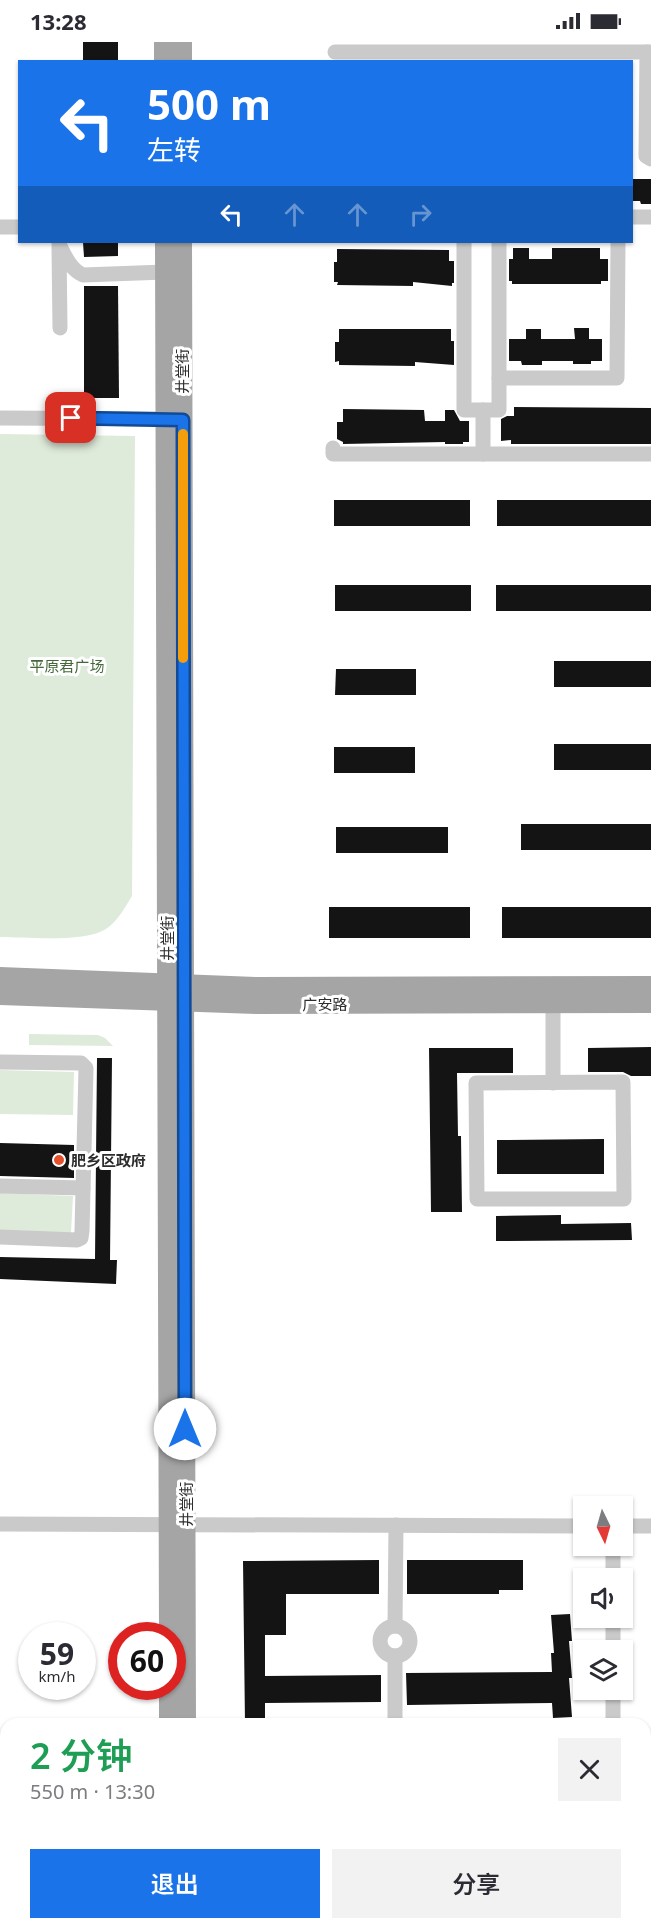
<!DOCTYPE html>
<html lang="zh">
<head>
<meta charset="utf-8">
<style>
	body { margin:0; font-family:"Noto Sans","Noto Sans SC",sans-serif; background:#f2f2f3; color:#2b2b33; height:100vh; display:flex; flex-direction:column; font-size:22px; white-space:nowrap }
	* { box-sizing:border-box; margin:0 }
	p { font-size:20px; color:#7c7c81 }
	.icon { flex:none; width:33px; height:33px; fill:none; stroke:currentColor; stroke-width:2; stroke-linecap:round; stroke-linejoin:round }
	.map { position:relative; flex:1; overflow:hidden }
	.details { position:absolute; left:0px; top:1676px; width:651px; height:212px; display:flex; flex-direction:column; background:#fff; border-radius:18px 18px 0 0; box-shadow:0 2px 4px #0004 }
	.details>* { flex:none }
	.banner { position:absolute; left:18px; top:18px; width:615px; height:183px; border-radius:0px; box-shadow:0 2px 4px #0004; background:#1a73e8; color:#fff; overflow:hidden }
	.needle { width:39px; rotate:175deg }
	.fabs { position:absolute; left:573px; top:1454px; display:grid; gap:12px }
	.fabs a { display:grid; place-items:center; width:60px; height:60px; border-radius:0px; background:#fff; box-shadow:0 2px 4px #0004; font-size:30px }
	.speed { position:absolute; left:18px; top:1580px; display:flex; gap:12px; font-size:30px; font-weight:700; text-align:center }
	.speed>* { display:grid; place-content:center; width:78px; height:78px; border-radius:50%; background:#fff; box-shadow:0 2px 4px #0004; line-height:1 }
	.speed small { font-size:15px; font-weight:400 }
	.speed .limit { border:9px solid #d22; background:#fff; color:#111 }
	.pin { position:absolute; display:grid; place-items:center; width:51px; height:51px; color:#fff; margin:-26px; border-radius:12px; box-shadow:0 3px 9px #0006 }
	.me { position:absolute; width:66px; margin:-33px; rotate:0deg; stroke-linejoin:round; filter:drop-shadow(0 0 4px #0008) }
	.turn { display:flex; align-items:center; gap:21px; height:126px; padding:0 30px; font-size:27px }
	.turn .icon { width:78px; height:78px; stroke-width:2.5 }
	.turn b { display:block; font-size:42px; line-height:51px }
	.lanes { display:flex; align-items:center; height:57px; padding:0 30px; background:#0003; justify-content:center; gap:30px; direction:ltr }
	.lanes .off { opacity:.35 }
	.round { display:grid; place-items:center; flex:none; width:63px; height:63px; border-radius:0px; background:#f2f2f3 }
	.headline { display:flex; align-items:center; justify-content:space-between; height:102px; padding:0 30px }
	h1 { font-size:36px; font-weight:600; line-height:45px; color:#1e9e55 }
	.button { display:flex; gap:12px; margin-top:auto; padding:12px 30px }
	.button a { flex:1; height:69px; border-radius:0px; background:#1a73e8; color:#fff; font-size:24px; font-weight:600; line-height:69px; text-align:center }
	.button a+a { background:#f2f2f3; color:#2b2b33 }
	.status { display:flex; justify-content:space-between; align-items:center; height:42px; padding:0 30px; background:#fff; direction:ltr }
	.status svg { height:16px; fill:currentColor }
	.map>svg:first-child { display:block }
	.green { fill:#dfebda }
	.building { fill:#141414 }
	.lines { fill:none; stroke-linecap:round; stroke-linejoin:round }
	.minor { stroke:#cacaca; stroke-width:15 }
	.major { stroke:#a5a5a5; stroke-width:20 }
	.route-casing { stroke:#114b97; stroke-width:15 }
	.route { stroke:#1a73e8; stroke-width:10 }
	.slow { stroke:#f59e0b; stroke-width:10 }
	.poi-dot { fill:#e5502d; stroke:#fff; stroke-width:2 }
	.labels { text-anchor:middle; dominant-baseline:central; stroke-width:6; stroke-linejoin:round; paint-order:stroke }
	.street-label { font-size:15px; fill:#2d2d2d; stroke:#fff }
	.park-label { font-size:15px; fill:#44683a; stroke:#fff }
	.poi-label { font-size:15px; font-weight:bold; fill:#2d2d2d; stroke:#fff; text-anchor:start }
</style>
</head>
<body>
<div class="status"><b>13:28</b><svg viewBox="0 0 49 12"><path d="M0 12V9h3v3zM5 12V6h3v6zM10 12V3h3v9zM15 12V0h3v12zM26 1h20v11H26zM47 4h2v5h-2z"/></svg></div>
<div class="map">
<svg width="651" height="1886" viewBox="0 0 651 1886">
	<rect width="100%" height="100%" fill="#fff"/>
	<g class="green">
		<path d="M0 392 135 394 132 854C125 865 118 879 106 887 84 901 27 895 0 895Z"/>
		<polygon points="29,992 98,993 105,996 113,1004 29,1003"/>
		<polygon points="0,1028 74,1030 73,1073 0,1072"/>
		<polygon points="0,1151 73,1154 71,1191 0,1189"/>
	</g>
	<g class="building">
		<rect x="83" y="0" width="35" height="20"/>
		<polygon points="632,137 651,137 651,162 641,162 640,159 632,159"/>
		<polygon points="83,200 118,200 118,214 84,215"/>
		<polygon points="513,206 529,206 529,217 552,217 552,206 600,206 600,217 608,217 608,239 601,239 601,242 512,242 512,239 509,239 509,217 513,217"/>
		<polygon points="337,207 449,208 449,219 454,219 454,241 452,241 452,244 413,240 413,244 337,243 338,240 334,240 334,220 337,220"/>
		<polygon points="84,244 118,244 119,356 84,356"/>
		<polygon points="574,286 589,286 589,297 602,297 602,319 591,319 591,322 573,322 573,319 542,319 542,323 522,323 521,319 509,319 509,297 526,297 526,287 541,287 541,297 575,297"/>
		<polygon points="339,287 451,287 451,299 454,299 454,323 415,320 415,324 339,323 339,319 335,320 335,300 339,300"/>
		<polygon points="514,365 651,366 651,402 511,402 511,398 501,399 501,377 507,374 514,374"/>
		<polygon points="343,367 424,368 425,379 445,379 445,368 454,368 460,379 469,379 469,400 463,400 463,402 445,402 445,400 343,402 343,400 337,397 337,380 343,380"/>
		<rect x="334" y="458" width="136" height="26"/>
		<rect x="497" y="458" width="154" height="26"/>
		<rect x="335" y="543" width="136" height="26"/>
		<rect x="496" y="543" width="155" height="26"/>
		<rect x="554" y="619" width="97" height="26"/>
		<polygon points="336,627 416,627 416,653 335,653"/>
		<rect x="554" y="702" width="97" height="26"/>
		<rect x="334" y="705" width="81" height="26"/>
		<rect x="521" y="782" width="130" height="26"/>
		<rect x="336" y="785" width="112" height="26"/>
		<rect x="329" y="865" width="141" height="31"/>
		<rect x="502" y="865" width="149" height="31"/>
		<polygon points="651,1005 651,1034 631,1034 623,1030 588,1030 588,1006"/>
		<polygon points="429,1006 513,1006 513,1031 457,1031 458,1094 461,1094 462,1170 431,1170"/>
		<polygon points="97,1016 112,1016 110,1218 117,1218 116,1242 0,1237 0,1215 95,1217"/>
		<polygon points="604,1097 604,1132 497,1132 497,1098"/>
		<polygon points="0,1101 74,1103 74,1136 0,1134"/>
		<polygon points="561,1173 561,1182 631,1181 632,1198 496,1199 496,1174"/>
		<polygon points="379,1518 379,1552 286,1552 286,1593 265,1593 265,1634 381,1633 381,1660 265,1661 265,1682 245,1682 243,1519"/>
		<polygon points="407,1518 523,1518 523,1548 499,1548 499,1552 407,1552"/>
		<polygon points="570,1572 572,1599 569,1599 572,1636 569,1636 572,1675 553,1676 552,1661 407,1663 406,1631 552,1630 551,1611 554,1611 551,1573"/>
	</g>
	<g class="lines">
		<g class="minor">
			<polyline points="335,10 651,10"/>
			<polyline points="647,10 646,114 651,117"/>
			<polyline points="632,175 651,175"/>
			<polyline points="0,185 20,185"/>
			<polyline points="464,200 464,368 483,368"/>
			<path d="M59 202C65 214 70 227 83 233L165 230"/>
			<polyline points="59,205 60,286"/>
			<polyline points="499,336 617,336 618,200"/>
			<polyline points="0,376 177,377"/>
			<polyline points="333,406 333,412 651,412"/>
			<polyline points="483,412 483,368 499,368 499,200"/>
			<polyline points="553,962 553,1041"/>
			<polyline points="0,1020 81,1021 86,1026 82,1189 81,1196 77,1198 0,1195"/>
			<polygon points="623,1040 624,1157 477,1157 476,1041"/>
			<polyline points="0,1144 83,1146"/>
			<polyline points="0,1482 584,1484"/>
			<polyline points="622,1484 651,1484"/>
			<polyline points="613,1503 613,1536"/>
			<polyline points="613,1575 613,1608"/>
			<circle cx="395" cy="1599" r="15"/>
			<polyline points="395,1584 396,1483"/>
			<polyline points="395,1614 395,1682"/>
			<polyline points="613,1682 613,1647"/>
			<polyline points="396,1881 396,1886"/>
			<polyline points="612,1886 612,1881"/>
		</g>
		<g class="major">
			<polyline points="164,0 164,20"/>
			<polyline points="182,0 182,20"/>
			<polyline points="165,200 169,1593"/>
			<polyline points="182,200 186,1682"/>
			<polyline points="0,935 257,945 651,944"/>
			<polyline points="0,953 257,962 651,961"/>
			<polyline points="169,1644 169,1682"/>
			<polyline points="169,1881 169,1886"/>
			<polyline points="186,1881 186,1886"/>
		</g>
	</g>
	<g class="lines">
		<g class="route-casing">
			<polyline id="route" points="71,376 183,378 185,1387"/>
		</g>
		<use href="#route" class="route"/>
		<polyline class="slow" points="183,392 183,616"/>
	</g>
	<circle class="poi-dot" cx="59" cy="1118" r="6"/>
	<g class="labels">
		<g class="street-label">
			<text transform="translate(182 329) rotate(-90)">井堂街</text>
			<text transform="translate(167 896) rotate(-90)">井堂街</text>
			<text x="325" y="962">广安路</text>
			<text transform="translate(186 1462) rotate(-90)">井堂街</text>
		</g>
		<g class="park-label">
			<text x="67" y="624">平原君广场</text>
		</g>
		<g class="poi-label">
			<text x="71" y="1118">肥乡区政府</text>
		</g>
	</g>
</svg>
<div class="fabs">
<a><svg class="needle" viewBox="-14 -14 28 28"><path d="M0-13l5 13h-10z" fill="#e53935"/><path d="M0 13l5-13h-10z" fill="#7c7c81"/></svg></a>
<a><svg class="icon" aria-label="sound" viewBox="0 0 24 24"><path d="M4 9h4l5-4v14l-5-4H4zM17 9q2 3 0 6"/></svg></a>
<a><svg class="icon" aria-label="layers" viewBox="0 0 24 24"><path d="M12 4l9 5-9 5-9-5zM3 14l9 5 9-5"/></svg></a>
</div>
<div class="speed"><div>59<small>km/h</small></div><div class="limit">60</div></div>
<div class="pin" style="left:71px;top:376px;background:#d93025"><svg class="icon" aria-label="arrive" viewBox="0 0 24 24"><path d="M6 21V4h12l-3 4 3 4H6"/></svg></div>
<svg class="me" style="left:185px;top:1387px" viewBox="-20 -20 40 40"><circle r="19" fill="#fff"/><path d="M0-13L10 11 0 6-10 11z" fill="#1a73e8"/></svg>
<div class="banner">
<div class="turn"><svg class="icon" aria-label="left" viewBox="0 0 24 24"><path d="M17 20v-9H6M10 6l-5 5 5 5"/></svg><div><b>500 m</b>左转</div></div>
<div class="lanes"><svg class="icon" aria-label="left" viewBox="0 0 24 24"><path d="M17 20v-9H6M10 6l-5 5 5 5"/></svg><svg class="icon off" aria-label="ahead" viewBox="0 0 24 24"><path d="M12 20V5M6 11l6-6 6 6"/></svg><svg class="icon off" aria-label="ahead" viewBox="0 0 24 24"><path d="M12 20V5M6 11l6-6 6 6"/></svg><svg class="icon off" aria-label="right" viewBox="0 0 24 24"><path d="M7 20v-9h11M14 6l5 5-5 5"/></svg></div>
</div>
<section class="details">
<div class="headline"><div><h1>2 分钟</h1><p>550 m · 13:30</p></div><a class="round"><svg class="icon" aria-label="close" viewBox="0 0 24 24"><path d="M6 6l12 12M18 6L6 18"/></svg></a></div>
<div class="button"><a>退出</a><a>分享</a></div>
</section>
</div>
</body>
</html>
